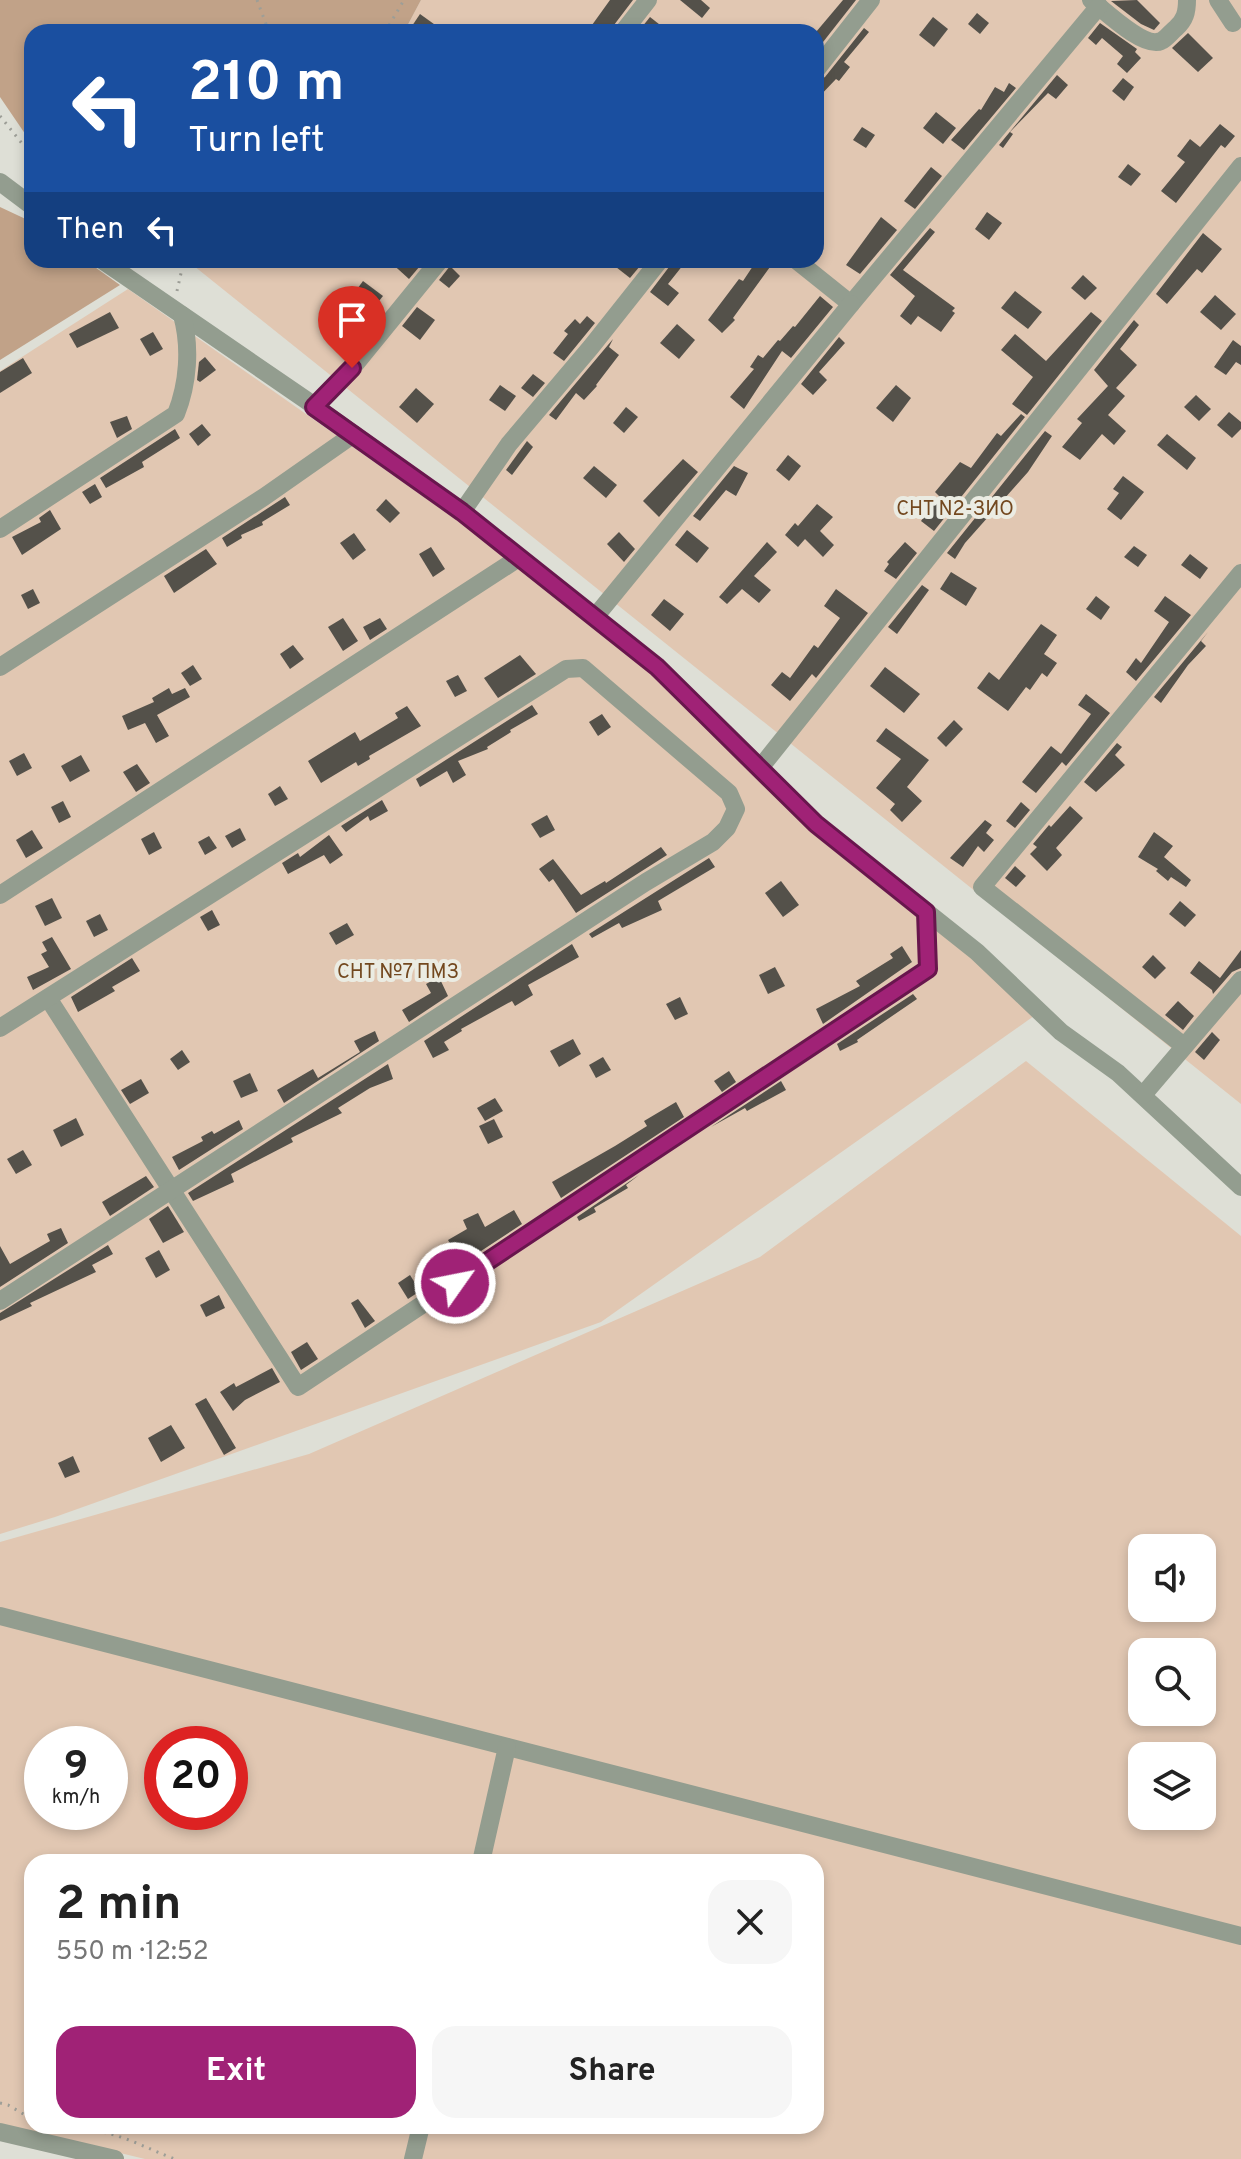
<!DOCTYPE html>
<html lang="en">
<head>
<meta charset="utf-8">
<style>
	body { margin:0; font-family:Overpass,sans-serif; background:#f6f6f6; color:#222; height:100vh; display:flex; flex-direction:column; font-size:30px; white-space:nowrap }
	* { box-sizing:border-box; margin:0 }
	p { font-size:26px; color:#767676 }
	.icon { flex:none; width:44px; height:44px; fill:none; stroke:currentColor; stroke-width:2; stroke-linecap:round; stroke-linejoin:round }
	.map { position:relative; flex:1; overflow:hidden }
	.drawer { position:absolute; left:24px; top:1854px; width:800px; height:280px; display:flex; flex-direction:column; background:#fff; border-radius:24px; box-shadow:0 4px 12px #0003 }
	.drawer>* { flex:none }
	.top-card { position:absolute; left:24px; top:24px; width:800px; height:244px; border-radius:24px; box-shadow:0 4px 12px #0003; background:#1a4fa0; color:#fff; overflow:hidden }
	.tools { position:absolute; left:1128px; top:1534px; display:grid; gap:16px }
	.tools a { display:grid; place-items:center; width:88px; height:88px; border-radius:16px; background:#fff; box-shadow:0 4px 12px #0003; font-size:40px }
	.speed { position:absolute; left:24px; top:1726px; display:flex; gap:16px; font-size:40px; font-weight:700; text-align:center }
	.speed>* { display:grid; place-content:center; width:104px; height:104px; border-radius:50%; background:#fff; box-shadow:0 4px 12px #0003; line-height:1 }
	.speed small { font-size:20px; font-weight:400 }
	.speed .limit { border:12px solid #d22; background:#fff; color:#111 }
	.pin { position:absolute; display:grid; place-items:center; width:68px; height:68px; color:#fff; margin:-82px -34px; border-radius:50% 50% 50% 0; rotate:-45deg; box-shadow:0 0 8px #0007 }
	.pin .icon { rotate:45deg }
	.me { position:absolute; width:88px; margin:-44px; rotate:57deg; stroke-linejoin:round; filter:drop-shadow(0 0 6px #0008) }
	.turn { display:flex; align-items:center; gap:28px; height:168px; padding:0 32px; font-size:36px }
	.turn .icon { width:104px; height:104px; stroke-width:2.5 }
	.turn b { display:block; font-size:56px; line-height:68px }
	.then { display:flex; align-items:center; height:76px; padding:0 32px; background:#0003; gap:16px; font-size:30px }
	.round { display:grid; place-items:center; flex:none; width:84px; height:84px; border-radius:24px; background:#f6f6f6 }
	.head { display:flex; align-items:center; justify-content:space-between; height:136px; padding:0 32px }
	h1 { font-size:48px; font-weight:700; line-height:60px }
	.primary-button { display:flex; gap:16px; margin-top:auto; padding:16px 32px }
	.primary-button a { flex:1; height:92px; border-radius:24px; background:#a02276; color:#fff; font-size:32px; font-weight:700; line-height:92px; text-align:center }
	.primary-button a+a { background:#f6f6f6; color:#222 }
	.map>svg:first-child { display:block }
	.green { fill:#e1c7b2; fill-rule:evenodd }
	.forest { fill:#c1a288 }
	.building { fill:#54514a }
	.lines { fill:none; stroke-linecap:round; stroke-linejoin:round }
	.path { stroke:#9d9e97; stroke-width:3; stroke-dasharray:2 6; stroke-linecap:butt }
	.minor { stroke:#939d8f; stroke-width:18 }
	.route-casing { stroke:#68164d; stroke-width:20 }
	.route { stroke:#a02276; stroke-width:14 }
	.labels { text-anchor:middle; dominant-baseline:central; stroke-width:8; stroke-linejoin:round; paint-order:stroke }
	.park-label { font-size:20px; fill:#73481f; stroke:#ebece3 }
</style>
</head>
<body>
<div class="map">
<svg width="1241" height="2159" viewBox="0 0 1241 2159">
	<rect width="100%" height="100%" fill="#dedfd6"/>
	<g class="green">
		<polygon points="421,0 1241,0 1241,1104 189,262 189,260 816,260 816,32 404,32"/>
		<polygon points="128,289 595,617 1041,1011 601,1322 55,1517 0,1534 0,371"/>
		<path d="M1026 1061 1241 1236V2159H145L0 2124V1542L309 1454 760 1257ZM1142 1548H1202V1608H1142ZM1142 1652H1202V1712H1142ZM42 1744H110V1812H42ZM162 1744H230V1812H162ZM1142 1756H1202V1816H1142ZM32 1862H816V2126H32Z"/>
	</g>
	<g class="forest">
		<polygon points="0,0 421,0 404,32 32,32 32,144 0,97"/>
		<polygon points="0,207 32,222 32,260 85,260 120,285 0,360"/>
	</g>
	<g class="building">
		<polygon points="610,0 633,0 614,25 611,32 587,32"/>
		<polygon points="680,0 701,0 710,8 702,18"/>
		<polygon points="843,0 856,0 816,51 816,32"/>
		<polygon points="1137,0 1160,23 1154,30 1141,24 1111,1"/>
		<polygon points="977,13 989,23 980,34 968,24"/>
		<polygon points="420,14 445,32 408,32"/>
		<polygon points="650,17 669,32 638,32"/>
		<polygon points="933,17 948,29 934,47 919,35"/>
		<polygon points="1100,23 1137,49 1135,52 1141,58 1127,73 1117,64 1123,56 1102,38 1096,45 1088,38"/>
		<polygon points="864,28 869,32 844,62 850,67 839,81 836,79 816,100 816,82 825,77"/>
		<polygon points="1188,33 1213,58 1198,72 1172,48"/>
		<polygon points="1057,75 1068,85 1056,99 1048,93 1010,132 1013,134 1003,148 999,145"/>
		<polygon points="1123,78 1134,87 1124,101 1112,91"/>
		<polygon points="1009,83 1016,88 964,150 951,140 979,109 981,110 995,87 1004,92"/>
		<polygon points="936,112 956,128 943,144 923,128"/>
		<polygon points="1220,124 1235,136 1225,148 1221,145 1176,203 1161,191 1185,162 1177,156 1190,139 1200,147"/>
		<polygon points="862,127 875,135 866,148 853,140"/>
		<polygon points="1128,164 1141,174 1131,186 1118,177"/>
		<polygon points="931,167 942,176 915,209 904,201"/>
		<polygon points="987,212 1002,223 989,240 975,229"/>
		<polygon points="881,217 897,230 860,274 846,265"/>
		<polygon points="930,228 935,232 903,270 955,308 952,311 955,313 941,332 918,316 911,325 900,316 915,296 890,275"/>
		<polygon points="1203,233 1222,249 1202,273 1197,269 1167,304 1156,294"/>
		<polygon points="388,260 425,260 409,279"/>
		<polygon points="607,260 645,260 630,278"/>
		<polygon points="672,260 687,260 668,284 679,293 668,306 650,292 669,267"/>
		<polygon points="757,260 775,260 733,318 735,320 722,333 708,320 739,279 743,281"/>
		<polygon points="450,266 460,276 449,288 439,280"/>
		<polygon points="1083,275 1097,288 1085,300 1071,288"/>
		<polygon points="363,281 383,296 374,307 355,292"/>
		<polygon points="1015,291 1042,312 1028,329 1001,308"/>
		<polygon points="1215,295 1236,314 1221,330 1200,312"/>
		<polygon points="820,296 833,307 791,358 782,351 744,409 730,397 754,369 750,367 758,355 763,358 778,340 780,341 793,326 795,327"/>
		<polygon points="417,307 435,320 420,340 402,326"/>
		<polygon points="110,312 119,328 77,348 69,334"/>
		<polygon points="1091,312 1102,321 1027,415 1012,404 1033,377 1001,350 1015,334 1046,361"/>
		<polygon points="363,314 374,321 357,342 348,335"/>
		<polygon points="587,316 595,323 564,361 553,353 568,334 564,331 575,319 580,324"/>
		<polygon points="1134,320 1139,325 1120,349 1137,365 1116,388 1125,396 1108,415 1126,431 1114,445 1102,434 1080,460 1062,447 1082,423 1077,419 1108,386 1094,370"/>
		<polygon points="677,324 695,340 679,359 660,343"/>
		<polygon points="153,332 163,349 150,356 140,339"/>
		<polygon points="839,337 845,343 819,372 827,380 813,395 801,384"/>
		<polygon points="613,339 609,347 619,355 596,385 597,386 584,400 576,393 556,420 549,415"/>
		<polygon points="1233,340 1241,346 1241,365 1236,362 1226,375 1214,367"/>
		<polygon points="205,357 216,370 200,382 197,380 199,362"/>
		<polygon points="23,358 32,373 0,393 0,372"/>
		<polygon points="533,374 545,383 533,397 521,388"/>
		<polygon points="500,385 516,396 505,411 489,400"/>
		<polygon points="896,385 911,398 893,422 876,408"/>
		<polygon points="416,388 434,404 417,423 399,407"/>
		<polygon points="1196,395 1211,409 1199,421 1184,407"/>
		<polygon points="626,407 638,417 624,433 613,423"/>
		<polygon points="1229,412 1241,422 1241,429 1232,438 1217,425"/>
		<polygon points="1021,414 1025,417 934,531 921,521 939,496 935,492 960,462 971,468 997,433 1001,436"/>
		<polygon points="127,416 132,429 117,438 110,422"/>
		<polygon points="202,424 211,435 198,446 189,434"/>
		<polygon points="175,429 180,438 142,462 144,467 106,488 100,478"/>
		<polygon points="1045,431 1052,436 1028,472 965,543 955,559 947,553"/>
		<polygon points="1167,434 1196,458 1187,470 1157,445"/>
		<polygon points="527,441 533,447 512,475 506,470"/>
		<polygon points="788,455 801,466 789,481 776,470"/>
		<polygon points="683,459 698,472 659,517 643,501"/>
		<polygon points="594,466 617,485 606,498 583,478"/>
		<polygon points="734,466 748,473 736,496 726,490 700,521 693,516"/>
		<polygon points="1123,476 1144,492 1121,520 1107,509 1119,493 1113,489"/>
		<polygon points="95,484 102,497 90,504 82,492"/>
		<polygon points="285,497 290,505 262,522 263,525 241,535 242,538 227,547 222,538"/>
		<polygon points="386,499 400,513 390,523 376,510"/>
		<polygon points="817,504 833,517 820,531 834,545 823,557 805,539 798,547 785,535 795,523 798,526"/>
		<polygon points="50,510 61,529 22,555 12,537 41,522 39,518"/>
		<polygon points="687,530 709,548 697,563 675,545"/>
		<polygon points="619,532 635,549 624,562 607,544"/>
		<polygon points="354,533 366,550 353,560 340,543"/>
		<polygon points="767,542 777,552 754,576 771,590 759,603 742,589 727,604 719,597"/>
		<polygon points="905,542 917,553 896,579 884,571 889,564 887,562"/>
		<polygon points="1134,546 1147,555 1138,567 1124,557"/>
		<polygon points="431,547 445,569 433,577 419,554"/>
		<polygon points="206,549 217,564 174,593 164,576"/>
		<polygon points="1190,554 1208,568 1200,579 1181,565"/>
		<polygon points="951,572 977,588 966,606 940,589"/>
		<polygon points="922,585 929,590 897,634 888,627"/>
		<polygon points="33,589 40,603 28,609 21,595"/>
		<polygon points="836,589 868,613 816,678 812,674 790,701 771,685 782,672 790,678 814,645 818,648 840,618 824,606"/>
		<polygon points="1096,596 1110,607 1101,620 1086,609"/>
		<polygon points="1165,596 1191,615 1136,681 1126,672 1136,658 1141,663 1169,622 1154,611"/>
		<polygon points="664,599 684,614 670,631 651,615"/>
		<polygon points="343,618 358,641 343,651 328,627"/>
		<polygon points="380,618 387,629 370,640 363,627"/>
		<polygon points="1041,624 1057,635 1044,654 1057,663 1047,677 1042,673 1030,690 1026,687 1008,711 977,688 989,672 999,680"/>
		<polygon points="1208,632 1201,641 1206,646 1188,665 1161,703 1154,697"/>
		<polygon points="293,645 304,659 290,669 280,654"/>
		<polygon points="520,655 536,674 498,698 484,678"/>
		<polygon points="193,665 202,679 190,686 181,673"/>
		<polygon points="885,667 920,694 904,713 870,686"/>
		<polygon points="458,675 467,691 455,697 446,681"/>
		<polygon points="169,688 172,694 185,688 190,697 157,715 169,736 156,743 145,723 128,730 122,716 154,702 152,698"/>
		<polygon points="1086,694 1110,713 1066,766 1062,762 1036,793 1022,782 1051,746 1061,754 1091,714 1078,705"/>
		<polygon points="532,705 538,714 510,730 511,732 487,747 488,749 458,761 466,775 453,783 447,771 420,787 416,779"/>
		<polygon points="407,706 421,726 369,756 370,759 358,766 356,762 321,783 308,761 355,732 360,741 398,718 395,713"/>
		<polygon points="602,714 611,727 598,736 589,722"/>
		<polygon points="954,720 963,729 946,747 937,738"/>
		<polygon points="886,728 929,760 907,787 922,801 902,822 890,810 895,804 876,788 901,759 876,741"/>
		<polygon points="1117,743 1122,747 1115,755 1125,765 1096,792 1084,782"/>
		<polygon points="24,753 32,768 17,776 9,761"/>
		<polygon points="81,755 90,771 70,782 61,766"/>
		<polygon points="137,764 150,783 136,792 123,772"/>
		<polygon points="280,786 288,799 275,806 268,794"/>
		<polygon points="382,800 388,811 370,821 368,816 346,832 341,826"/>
		<polygon points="63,801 71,817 59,823 51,807"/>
		<polygon points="1021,802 1030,810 1015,828 1006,821"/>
		<polygon points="1070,806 1083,818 1056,848 1062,855 1047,871 1030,854 1037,847 1033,844 1049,825 1051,827"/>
		<polygon points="547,815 555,830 540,838 531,824"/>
		<polygon points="985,820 992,825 986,833 994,840 984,852 978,846 963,867 950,858"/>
		<polygon points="240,828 246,840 232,848 225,836"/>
		<polygon points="32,830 43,848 26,858 16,840"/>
		<polygon points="154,832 162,848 149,855 141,839"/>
		<polygon points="1154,832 1173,846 1164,857 1191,880 1186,887 1171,877 1168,881 1156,871 1158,869 1138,857"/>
		<polygon points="329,835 343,855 330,864 324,855 288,874 282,863 298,853 300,857"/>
		<polygon points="209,836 217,848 205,855 198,842"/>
		<polygon points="661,847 667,855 576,913 553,879 549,882 539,869 553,859 581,895 605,881 606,883"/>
		<polygon points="709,858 715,867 658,901 662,910 622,928 619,923 592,938 589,934"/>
		<polygon points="1015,866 1026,876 1016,887 1005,878"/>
		<polygon points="781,881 799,905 783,917 765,893"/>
		<polygon points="52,898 62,918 45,926 35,906"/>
		<polygon points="1180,901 1196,915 1185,927 1169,914"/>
		<polygon points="212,910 220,925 208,931 200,917"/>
		<polygon points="100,914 108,930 94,937 86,921"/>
		<polygon points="347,923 354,935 336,945 329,933"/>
		<polygon points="52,937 71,969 33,990 27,977 49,967 41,954 47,951 42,942"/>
		<polygon points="572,944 579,957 528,985 533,995 515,1006 512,1001 461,1029 462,1031 444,1042 449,1050 433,1058 424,1041"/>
		<polygon points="902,946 912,962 823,1024 816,1009 860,986 856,981 893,958 890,954"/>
		<polygon points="1241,950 1241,968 1232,972 1213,994 1212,990 1190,973 1199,961 1220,978"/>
		<polygon points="1153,955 1166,968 1155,979 1142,967"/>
		<polygon points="132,958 140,971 112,987 115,991 78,1012 71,997"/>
		<polygon points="775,967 785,986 768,994 759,975"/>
		<polygon points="439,977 448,996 409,1022 402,1010 431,993 426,984"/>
		<polygon points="913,994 917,999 857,1040 858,1042 840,1051 837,1044"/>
		<polygon points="680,997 688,1014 675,1020 666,1004"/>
		<polygon points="1178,1001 1194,1016 1183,1030 1165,1015"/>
		<polygon points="375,1031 379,1041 284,1103 277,1090 313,1069 318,1078 360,1052 354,1041"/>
		<polygon points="1212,1032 1220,1040 1204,1060 1195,1052"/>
		<polygon points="573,1039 581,1054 559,1067 550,1051"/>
		<polygon points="182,1050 190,1062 178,1070 170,1059"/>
		<polygon points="603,1057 611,1070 596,1078 589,1065"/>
		<polygon points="388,1064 393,1079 370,1088 338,1108 342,1113 291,1138 293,1142 231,1174 234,1182 193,1201 188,1193"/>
		<polygon points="729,1071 736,1082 722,1092 714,1081"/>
		<polygon points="250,1073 258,1091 241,1098 233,1081"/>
		<polygon points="141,1079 149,1093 130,1104 121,1090"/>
		<polygon points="781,1081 786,1090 747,1111 745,1108 711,1127"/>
		<polygon points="495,1098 503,1111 485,1121 477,1108"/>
		<polygon points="676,1102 684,1117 561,1198 552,1182 615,1146 647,1126 644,1121"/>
		<polygon points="76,1118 84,1135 61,1147 53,1130"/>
		<polygon points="494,1119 503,1137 488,1144 479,1126"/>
		<polygon points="239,1120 243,1129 179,1170 172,1157 203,1141 201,1137 212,1131 214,1134"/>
		<polygon points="23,1150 32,1165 16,1174 7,1159"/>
		<polygon points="639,1175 626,1185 628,1188 594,1208 596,1212 579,1221 577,1217 574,1219"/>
		<polygon points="146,1176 154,1187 110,1216 102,1202"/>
		<polygon points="168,1206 184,1232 163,1243 149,1219"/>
		<polygon points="514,1210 522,1224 481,1251 460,1261 448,1240 467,1229 463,1220 478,1213 485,1227"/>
		<polygon points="61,1228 68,1243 0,1287 0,1246 10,1264 50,1241 47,1234"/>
		<polygon points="108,1245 113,1254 92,1265 96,1272 30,1303 32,1306 0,1321 0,1313"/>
		<polygon points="159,1250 170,1270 156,1278 145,1258"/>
		<polygon points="410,1275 420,1291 408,1299 398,1283"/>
		<polygon points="219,1295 225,1308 206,1317 200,1305"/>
		<polygon points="358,1299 375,1321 365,1328 351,1303"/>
		<polygon points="307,1342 318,1359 301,1370 291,1352"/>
		<polygon points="272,1368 280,1382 245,1400 233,1411 220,1392 234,1383 236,1387"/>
		<polygon points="206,1398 236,1448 224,1455 195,1404"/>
		<polygon points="171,1425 185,1448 161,1462 148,1438"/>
		<polygon points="73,1456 80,1472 65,1478 58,1463"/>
	</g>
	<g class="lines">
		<g class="path">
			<polyline points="257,0 269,32"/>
			<polyline points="385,32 404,0"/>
			<polyline points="0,116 32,156"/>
			<polyline points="177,291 184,260"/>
			<polyline points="0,2103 8,2105 32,2119"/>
			<path d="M80 2132C106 2125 149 2150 175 2159"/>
		</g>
		<g class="minor">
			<path d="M1091 0C1105 11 1144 49 1161 41 1166 39 1171 32 1176 28 1185 20 1187 12 1187 0"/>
			<polyline points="1218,0 1233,23"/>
			<polyline points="623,32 648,0"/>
			<polyline points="816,70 871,0"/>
			<polyline points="0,182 32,206"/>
			<polyline points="102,260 306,400 462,512 657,667 816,824 977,952 1061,1032 1118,1073 1241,1187"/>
			<polyline points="796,260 851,304 1099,6"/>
			<polyline points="314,407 352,368 440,260"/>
			<polyline points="462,512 509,444 591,347 660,260"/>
			<path d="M0 529 176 414C188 384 191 347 182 315"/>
			<polyline points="595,617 851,304"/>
			<polyline points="0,667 264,497 354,434"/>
			<polyline points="760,768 1241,166"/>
			<polyline points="0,895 514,561"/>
			<polyline points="48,998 298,1387 928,969 926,912"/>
			<polyline points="0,1028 566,669 583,668 729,793 736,809 727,828 713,842 646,882 0,1301"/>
			<polyline points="1184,1046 982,887 1241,573"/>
			<polyline points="1143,1095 1241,980"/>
			<polyline points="0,1616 1241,1936"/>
			<polyline points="481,1862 507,1747"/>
			<polyline points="0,2132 115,2159"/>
			<polyline points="413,2159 421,2126"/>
		</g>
	</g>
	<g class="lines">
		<g class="route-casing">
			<polyline id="route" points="352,368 314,407 462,512 657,667 816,824 926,912 928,969 455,1283"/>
		</g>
		<use href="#route" class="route"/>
	</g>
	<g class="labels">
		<g class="park-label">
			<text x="955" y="510">СНТ N2-ЗИО</text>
			<text x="398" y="973">СНТ №7 ПМЗ</text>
		</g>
	</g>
</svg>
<div class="tools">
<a><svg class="icon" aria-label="sound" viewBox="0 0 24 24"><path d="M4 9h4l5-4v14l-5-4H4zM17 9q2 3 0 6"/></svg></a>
<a><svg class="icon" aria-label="search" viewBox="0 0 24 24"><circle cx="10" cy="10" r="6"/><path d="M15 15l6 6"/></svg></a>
<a><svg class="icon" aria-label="layers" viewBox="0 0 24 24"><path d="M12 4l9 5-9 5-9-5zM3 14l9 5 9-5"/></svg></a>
</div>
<div class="speed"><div>9<small>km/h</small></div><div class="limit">20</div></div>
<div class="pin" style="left:352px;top:368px;background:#d93025"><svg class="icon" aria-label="arrive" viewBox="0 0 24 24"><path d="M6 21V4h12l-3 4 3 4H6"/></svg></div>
<svg class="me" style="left:455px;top:1283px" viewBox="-20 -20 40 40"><circle r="17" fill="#a02276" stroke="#fff" stroke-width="3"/><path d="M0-11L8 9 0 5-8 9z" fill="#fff"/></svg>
<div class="top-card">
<div class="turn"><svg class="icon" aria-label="left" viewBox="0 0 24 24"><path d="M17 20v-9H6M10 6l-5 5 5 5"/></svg><div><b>210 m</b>Turn left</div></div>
<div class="then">Then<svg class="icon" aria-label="left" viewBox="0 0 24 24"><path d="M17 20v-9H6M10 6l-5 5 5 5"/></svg></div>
</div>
<section class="drawer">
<div class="head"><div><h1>2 min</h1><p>550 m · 12:52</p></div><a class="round"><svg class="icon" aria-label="close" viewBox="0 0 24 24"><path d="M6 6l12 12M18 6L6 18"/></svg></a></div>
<div class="primary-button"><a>Exit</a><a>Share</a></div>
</section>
</div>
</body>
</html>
